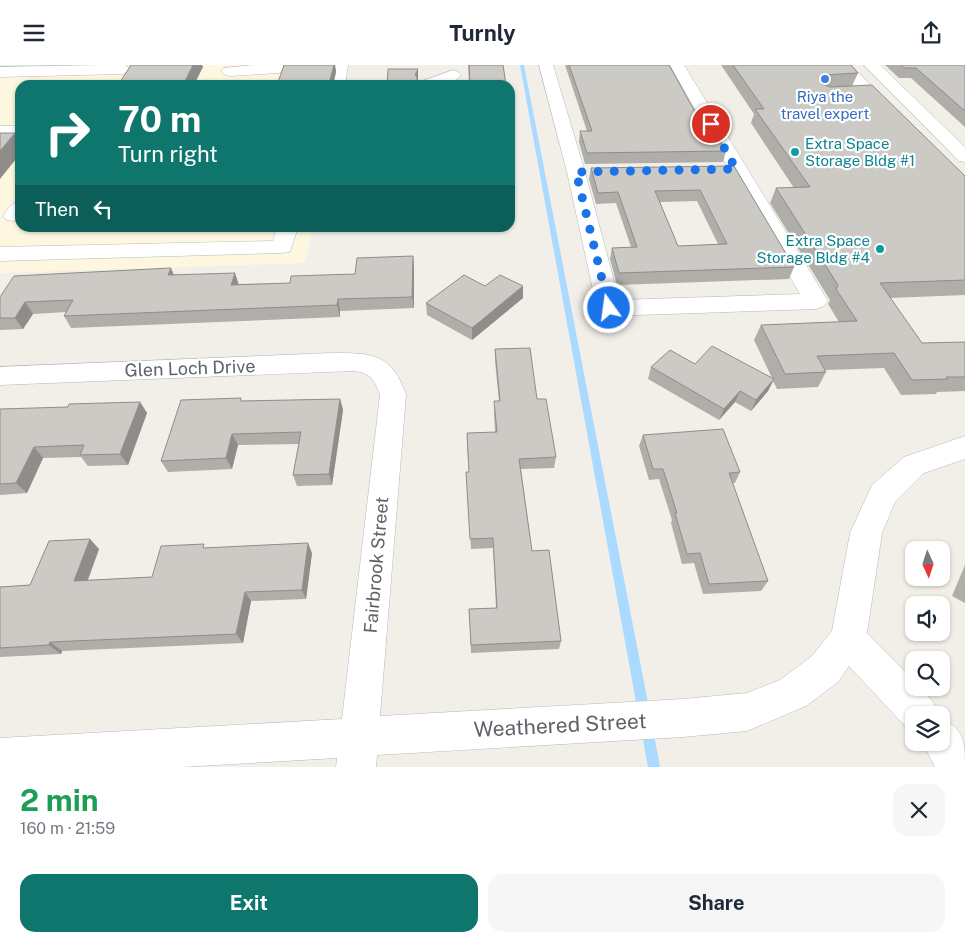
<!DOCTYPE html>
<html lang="en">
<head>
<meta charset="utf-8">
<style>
	body { margin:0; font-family:"Public Sans",sans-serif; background:#f6f6f7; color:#1f2937; height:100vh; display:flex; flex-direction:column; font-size:19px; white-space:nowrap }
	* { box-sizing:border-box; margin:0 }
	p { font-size:16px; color:#747a83 }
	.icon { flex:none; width:28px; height:28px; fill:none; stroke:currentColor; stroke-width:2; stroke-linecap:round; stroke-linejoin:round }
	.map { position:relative; height:702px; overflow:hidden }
	.panel { display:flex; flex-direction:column; background:#fff; flex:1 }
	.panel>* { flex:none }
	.banner { position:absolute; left:15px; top:15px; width:500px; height:152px; border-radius:15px; box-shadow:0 1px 4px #0004; background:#0f766e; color:#fff; overflow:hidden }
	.needle { width:32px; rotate:177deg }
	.controls { position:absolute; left:905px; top:476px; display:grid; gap:10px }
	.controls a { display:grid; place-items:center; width:45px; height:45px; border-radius:10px; background:#fff; box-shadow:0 1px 4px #0004; font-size:25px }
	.pin { position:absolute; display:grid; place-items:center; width:42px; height:42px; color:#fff; margin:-21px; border:2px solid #fff; border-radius:50%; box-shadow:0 1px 5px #0007 }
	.me { position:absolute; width:55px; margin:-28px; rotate:346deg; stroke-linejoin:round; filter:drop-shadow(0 0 4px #0008) }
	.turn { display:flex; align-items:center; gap:18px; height:105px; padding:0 20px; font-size:22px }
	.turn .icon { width:65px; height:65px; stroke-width:2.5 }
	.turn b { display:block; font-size:35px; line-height:42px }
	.then { display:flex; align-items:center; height:48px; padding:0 20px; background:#0003; gap:10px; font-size:19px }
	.round { display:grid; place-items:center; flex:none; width:52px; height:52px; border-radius:15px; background:#f6f6f7 }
	.overview { display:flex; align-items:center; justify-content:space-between; height:85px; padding:0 20px }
	h1 { font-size:30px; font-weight:700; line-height:38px; color:#1e9e55 }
	.primary-button { display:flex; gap:10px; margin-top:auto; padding:10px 20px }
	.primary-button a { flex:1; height:58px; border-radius:15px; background:#0f766e; color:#fff; font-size:20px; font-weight:700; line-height:58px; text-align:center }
	.primary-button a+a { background:#f6f6f7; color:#1f2937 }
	header { display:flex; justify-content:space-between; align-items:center; height:65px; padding:0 20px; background:#fff; font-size:22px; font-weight:700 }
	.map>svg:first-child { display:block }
	.commercial { fill:#fef7e0 }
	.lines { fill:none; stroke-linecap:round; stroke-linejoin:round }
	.stream { fill:#aadaff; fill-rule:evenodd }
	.minor-casing { stroke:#b5b8bc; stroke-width:1 }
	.minor { fill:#fff; fill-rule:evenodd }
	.wall { fill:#afaea9; fill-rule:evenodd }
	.shaded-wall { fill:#8f8d8a }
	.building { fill:#cccac5; stroke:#8f8d8a; fill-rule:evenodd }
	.route { stroke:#1a73e8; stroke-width:9; stroke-dasharray:0 16.2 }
	.shop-dot { fill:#3f7fe0; stroke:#fff; stroke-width:2 }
	.culture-dot { fill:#0f9aa8; stroke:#fff; stroke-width:2 }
	.labels { text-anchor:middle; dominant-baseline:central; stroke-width:4.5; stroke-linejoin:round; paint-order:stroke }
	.far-shop-label { font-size:15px; fill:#366cbe; stroke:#fff }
	.far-culture-label { font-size:15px; fill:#0d838f; stroke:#fff; text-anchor:start }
	.street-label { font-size:18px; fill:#5f6368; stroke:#fff }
	.near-street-label { font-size:21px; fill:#5f6368; stroke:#fff }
</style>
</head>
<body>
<header><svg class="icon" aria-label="menu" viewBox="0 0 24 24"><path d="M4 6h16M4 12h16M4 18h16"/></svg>Turnly<svg class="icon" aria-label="share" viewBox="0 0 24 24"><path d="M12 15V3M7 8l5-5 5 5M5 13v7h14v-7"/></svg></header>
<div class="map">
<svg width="965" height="702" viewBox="0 0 965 702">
	<rect width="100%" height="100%" fill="#f1efe8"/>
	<polygon class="commercial" points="153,0 346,0 342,20 20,20 20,162 313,163 305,198 0,208 0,5"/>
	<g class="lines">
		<g class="stream">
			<polygon points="520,0 524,0 650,648 648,652 644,654 640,652 638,648"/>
			<polygon points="647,658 651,660 653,664 660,702 648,702 641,664 643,660"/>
		</g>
		<g class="minor-casing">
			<g id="minor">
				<polygon points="101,0 125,0 131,4 128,7 123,9 0,12 0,2"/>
				<polygon points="253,0 287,0 284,6 279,8 229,11 224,9 221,6 224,3"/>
				<polygon points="334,0 348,0 345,20 329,20"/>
				<polygon points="539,0 553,0 585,107 619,235 800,229 670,0 684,0 828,236 824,241 816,244 609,251 601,249 597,243 567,107"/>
				<polygon points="836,0 851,0 875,25 877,28 875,31 836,31 834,28 836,25 856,23"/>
				<polygon points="864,0 880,0 965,82 965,97 959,96"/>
				<path d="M453 5 458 7 461 10C452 22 431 20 418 20L420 17Z"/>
				<rect x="0" y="61" width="20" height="10"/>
				<path d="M20 136V157L6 155 3 151C8 144 11 138 20 136Z"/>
				<polygon points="277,162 298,162 290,187 282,188 0,196 0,182 273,176"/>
				<path d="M331 288C372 288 392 288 406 330L380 651 683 634 747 628 780 615 812 591 832 566 850 468 872 420 904 392 965 371V394L924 408 895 437 882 468 867 568 914 616V622H920L933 637 939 650H914V666L907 663 849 601 838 617 806 641 747 666 683 672 377 690 376 702H336L337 693 182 702H0V673L342 654 380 330C375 315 370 307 353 306L0 320V302Z"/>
				<path d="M941 654C965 664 965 678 965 702H935L923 678H941Z"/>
			</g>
		</g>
		<use href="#minor" class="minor"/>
	</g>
	<g class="wall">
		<polygon points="284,0 335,0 336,7 333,20 277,20"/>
		<polygon points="468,0 503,0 506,20 469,20"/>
		<polygon points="565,0 669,0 704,63 726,86 723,97 585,99 579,77 580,66 587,66"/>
		<polygon points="721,0 851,0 858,8 852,21 965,111 965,230 890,233 922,278 965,277 965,326 937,327 936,329 901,330 884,303 825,305 826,307 818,322 777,324 773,316 768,326 751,346 735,337 719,355 648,314 651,302 695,299 772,313 754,275 761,260 839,257 828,239 830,235 770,138 776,123 794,123 751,58 754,49"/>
		<polygon points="885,0 965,0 965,62 911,13 899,13"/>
		<path d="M734 101 794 202 789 214 617 220 610 194 612 183 631 182 616 138 596 139 589 114 591 103ZM697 136 718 179 678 181 660 137Z"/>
		<polygon points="413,191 414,203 414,243 340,246 340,252 71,263 64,251 66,247 33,249 23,264 0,265 0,232 174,210 239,219 290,218 355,209"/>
		<polygon points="523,233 472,275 427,250 426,238"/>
		<polygon points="495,284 537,334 556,392 554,403 521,404 532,486 561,576 559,584 471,588 469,544 496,543 493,483 471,484 466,407 469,407 467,379 495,367 494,348 494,336 499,336 495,296"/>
		<polygon points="340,334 343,345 332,420 297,421 293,410 299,379 238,380 232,404 168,407 161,396 243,336"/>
		<polygon points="140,337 147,348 128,400 88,401 81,392 43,393 27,428 0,430 0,344 68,342"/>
		<polygon points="643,370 740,407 735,418 732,418 768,516 761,526 703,529 694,498 682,499 671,458 672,455 659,414 649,415 639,381"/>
		<polygon points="206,483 312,488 306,534 251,536 243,578 62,586 61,589 0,592 0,522 30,520 99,484 88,515 152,512"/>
		<polygon points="965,500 965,538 952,531"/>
	</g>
	<g class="shaded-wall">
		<polygon points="193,0 202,0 203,2 194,20 183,20"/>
		<polygon points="334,0 335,0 336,7 333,20 329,20"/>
		<polygon points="418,4 418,20 417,20 415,10"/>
		<polygon points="15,68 20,76 20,89 0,114 0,86"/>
		<polygon points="413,191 414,203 414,243 412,232"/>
		<polygon points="171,203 176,215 168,210"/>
		<polygon points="235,208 239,220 231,220"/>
		<polygon points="523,221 523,233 472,275 472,263"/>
		<polygon points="338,234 340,246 340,252 337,240"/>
		<polygon points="25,237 33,249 23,264 15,253"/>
		<polygon points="774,314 768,326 751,346 756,335"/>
		<polygon points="740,326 735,337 719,355 724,344"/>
		<polygon points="340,334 343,345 332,420 329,409"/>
		<polygon points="140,337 147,348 128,400 120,389"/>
		<polygon points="232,369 238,380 232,404 226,393"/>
		<polygon points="34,382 43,393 27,428 16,418"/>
		<polygon points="90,474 99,484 84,525 74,516"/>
		<polygon points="308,478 312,488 306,534 302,525"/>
		<polygon points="245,527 251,536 243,578 236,569"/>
		<polygon points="50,577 62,586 61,589 49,580"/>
	</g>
	<g class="building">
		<polygon points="131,0 193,0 183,20 118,20"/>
		<polygon points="284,0 334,0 329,19 277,20"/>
		<polygon points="469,0 503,0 506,20 470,20"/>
		<polygon points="569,0 669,0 704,63 713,63 726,86 587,88 580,66 592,66"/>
		<polygon points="733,0 851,0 858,8 823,10 820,14 822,19 830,22 872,20 965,111 965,215 880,218 922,278 965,277 965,312 946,312 948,314 912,315 894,288 817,291 826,307 785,309 761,260 857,256 836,224 838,220 776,123 810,122 755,44 764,44"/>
		<polygon points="901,0 965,0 965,46 916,3 904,3"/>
		<polygon points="388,4 418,4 415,10 417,12 417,20 387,20"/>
		<polygon points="0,68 15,68 0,86"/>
		<path d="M734 101 794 202 619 208 612 183 637 182 618 127 598 128 591 103ZM700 125 727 179 678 181 655 126Z"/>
		<polygon points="413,191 412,232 338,234 337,240 64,251 73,235 25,237 15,253 0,253 0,232 14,211 171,203 168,210 235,208 231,220 290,218 291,211 355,209 357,193"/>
		<polygon points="464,210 485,221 500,210 523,221 472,263 426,238"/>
		<polygon points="712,281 774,314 756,335 740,326 724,344 651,302 670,285 695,299"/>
		<polygon points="530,283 537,334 546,334 556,392 519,394 532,486 549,485 561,576 471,580 469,544 497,543 493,473 470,474 466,407 469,407 467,368 497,367 494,336 500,336 495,284"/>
		<polygon points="241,333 241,336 340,334 329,409 293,410 301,367 232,369 226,393 161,396 181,335"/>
		<polygon points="140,337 120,389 80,390 84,380 34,382 16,418 0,419 0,344 68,342 69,339"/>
		<polygon points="723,364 740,407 729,408 768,516 709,519 700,488 687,489 675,448 677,448 663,404 653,404 643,370"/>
		<polygon points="90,474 74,516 152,512 161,481 204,479 203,483 308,478 302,525 245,527 236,569 50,577 49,580 0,583 0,522 30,520 49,476"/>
	</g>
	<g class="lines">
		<polyline class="route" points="609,243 576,107 736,104 711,59"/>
	</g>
	<circle class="shop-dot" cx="825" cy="14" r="5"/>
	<g class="culture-dot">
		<circle cx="795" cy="87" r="5"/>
		<circle cx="880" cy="184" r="5"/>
	</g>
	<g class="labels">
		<g class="far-shop-label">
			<text x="825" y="31">Riya the<tspan x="825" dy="17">travel expert</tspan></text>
		</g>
		<g class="far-culture-label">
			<text x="805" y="78">Extra Space<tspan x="805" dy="17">Storage Bldg #1</tspan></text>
			<text x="870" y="175" text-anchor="end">Extra Space<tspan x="870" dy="17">Storage Bldg #4</tspan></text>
		</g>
		<g class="street-label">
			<text transform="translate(190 303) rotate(-2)">Glen Loch Drive</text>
			<text transform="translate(376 500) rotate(-85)">Fairbrook Street</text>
		</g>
		<g class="near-street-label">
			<text transform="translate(560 660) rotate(-3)">Weathered Street</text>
		</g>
	</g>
</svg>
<div class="controls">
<a><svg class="needle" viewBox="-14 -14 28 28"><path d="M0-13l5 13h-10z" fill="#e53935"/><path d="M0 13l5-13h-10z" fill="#747a83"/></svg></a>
<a><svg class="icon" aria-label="sound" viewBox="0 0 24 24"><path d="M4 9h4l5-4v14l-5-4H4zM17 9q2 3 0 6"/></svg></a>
<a><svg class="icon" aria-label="search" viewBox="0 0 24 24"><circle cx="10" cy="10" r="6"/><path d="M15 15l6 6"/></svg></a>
<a><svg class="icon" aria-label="layers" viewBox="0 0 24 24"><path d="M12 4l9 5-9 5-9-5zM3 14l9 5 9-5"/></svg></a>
</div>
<div class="pin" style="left:711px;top:59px;background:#d93025"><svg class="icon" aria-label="arrive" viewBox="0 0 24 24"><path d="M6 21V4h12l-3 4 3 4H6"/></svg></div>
<svg class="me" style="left:609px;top:243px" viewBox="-20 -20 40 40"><circle r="17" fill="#1a73e8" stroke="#fff" stroke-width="3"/><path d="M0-11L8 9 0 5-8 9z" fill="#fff"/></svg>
<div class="banner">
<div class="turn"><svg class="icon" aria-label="right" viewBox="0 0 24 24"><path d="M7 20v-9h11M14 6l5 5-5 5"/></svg><div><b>70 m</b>Turn right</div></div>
<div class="then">Then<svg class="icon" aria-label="left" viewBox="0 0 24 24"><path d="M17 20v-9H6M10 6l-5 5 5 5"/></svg></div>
</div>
</div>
<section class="panel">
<div class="overview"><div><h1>2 min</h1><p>160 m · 21:59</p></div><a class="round"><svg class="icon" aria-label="close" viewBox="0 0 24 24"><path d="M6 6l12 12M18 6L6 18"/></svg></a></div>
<div class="primary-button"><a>Exit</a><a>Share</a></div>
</section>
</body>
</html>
